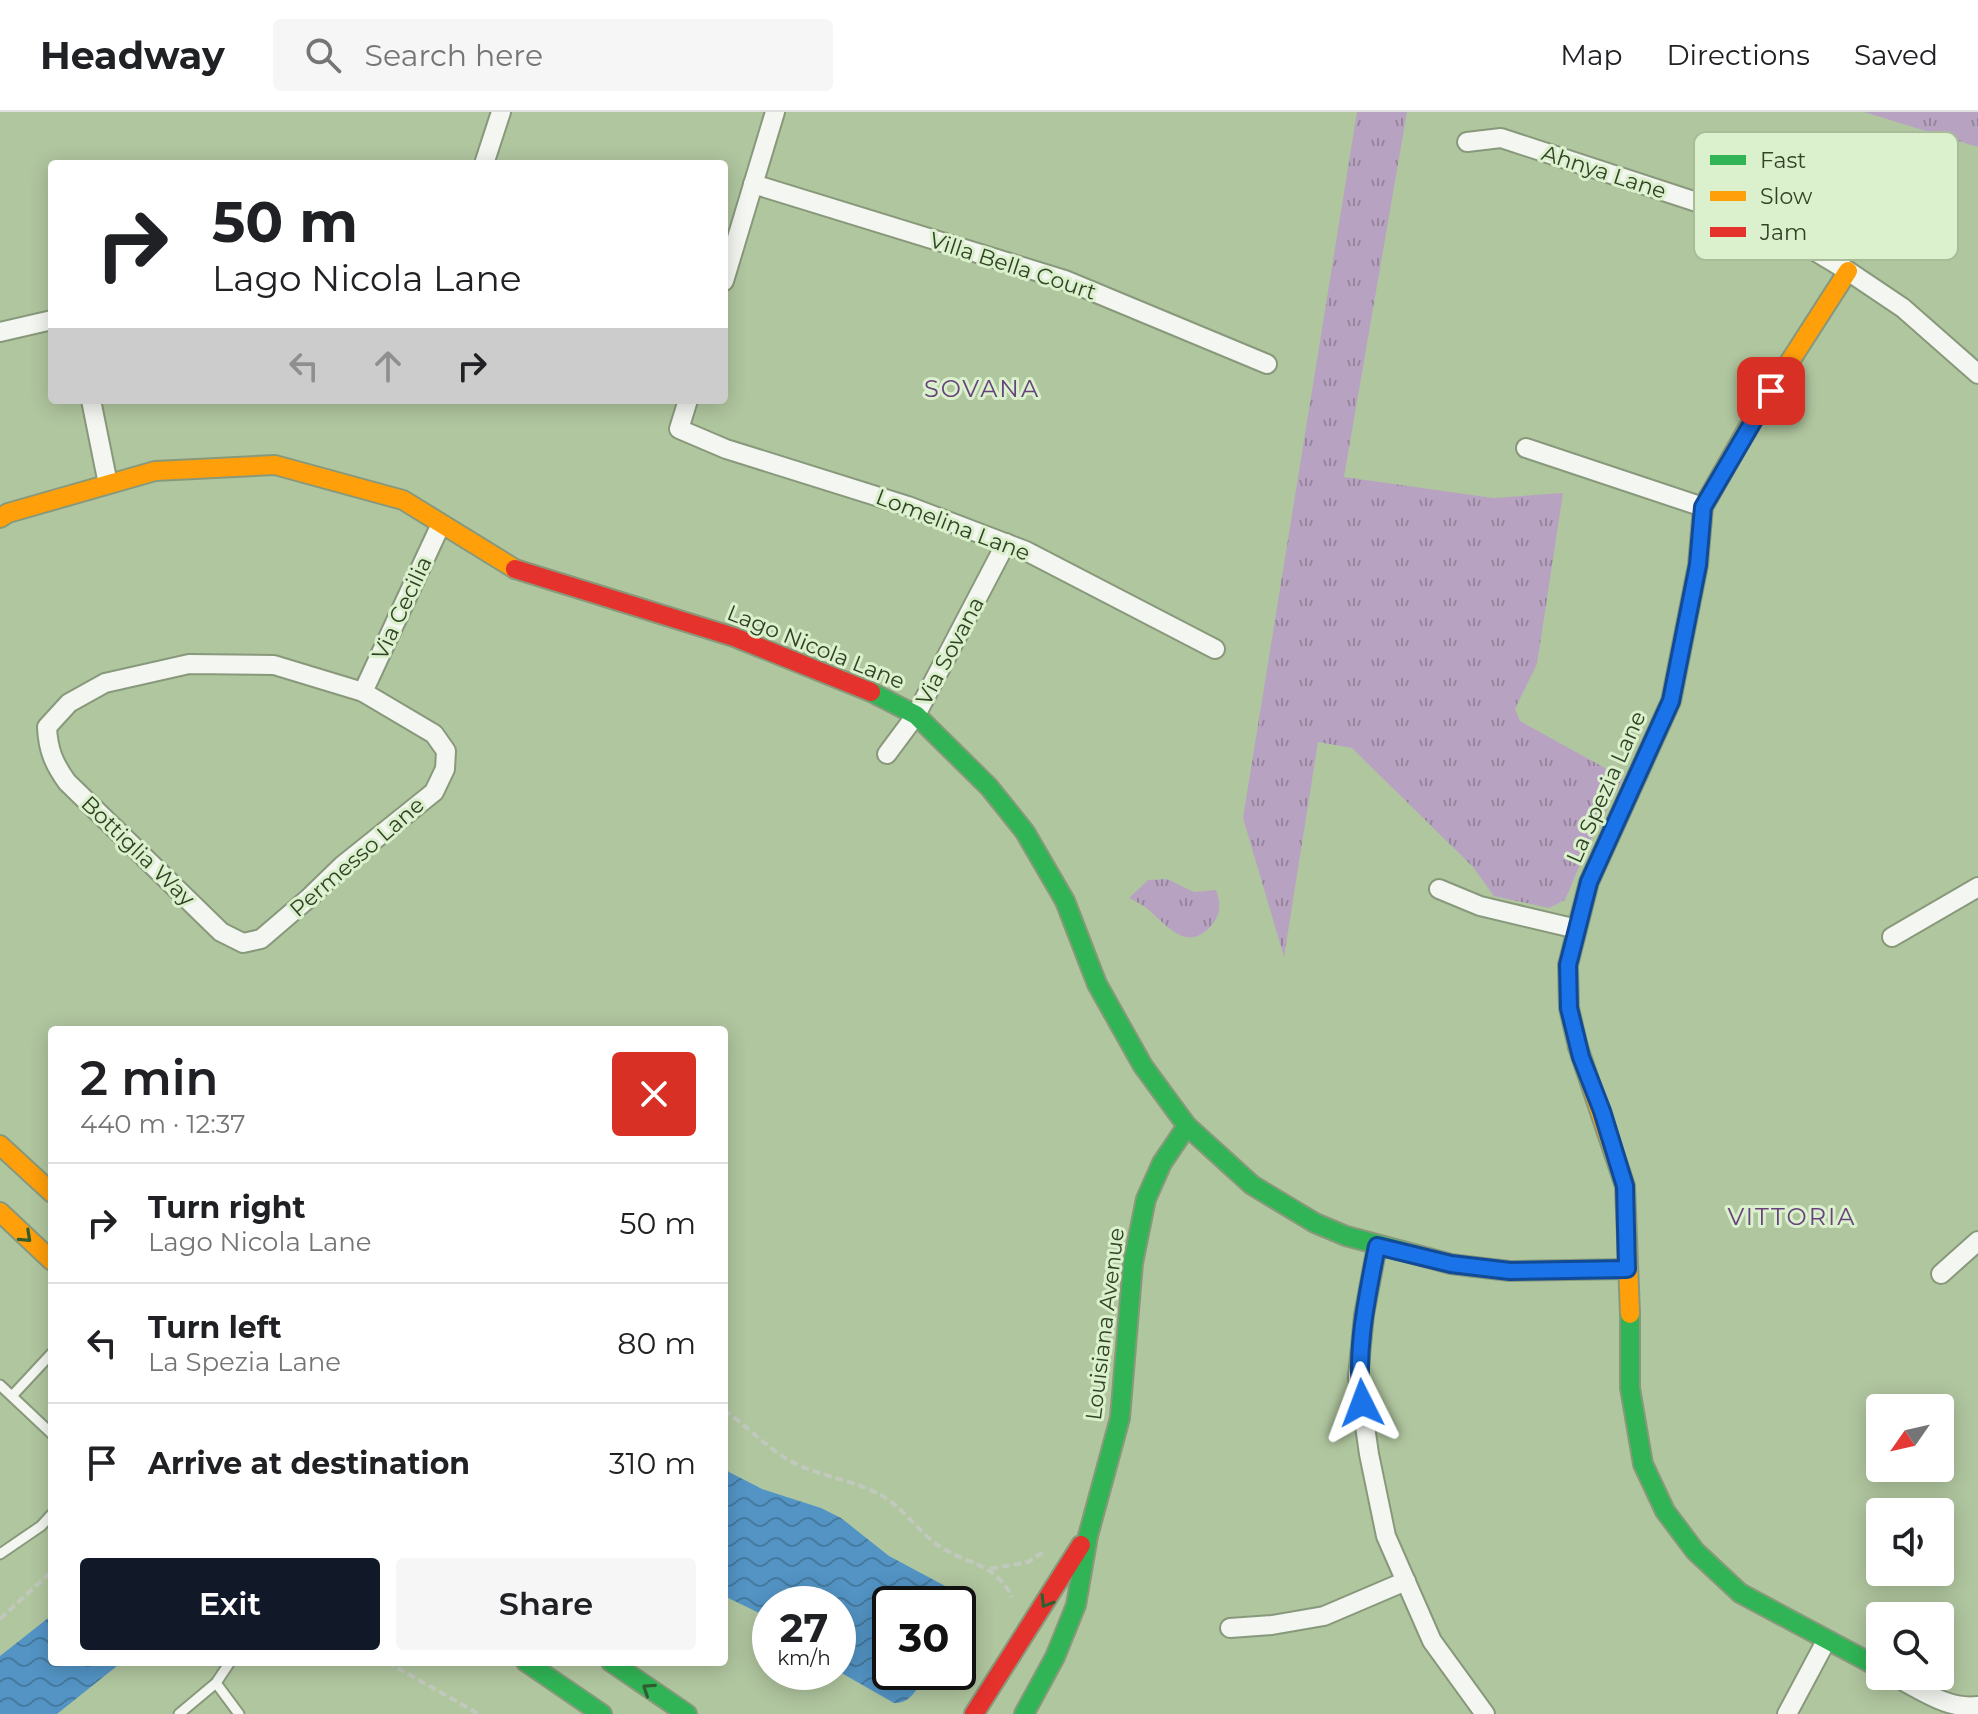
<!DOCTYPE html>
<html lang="en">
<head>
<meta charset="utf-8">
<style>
	body { margin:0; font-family:Montserrat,sans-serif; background:#f6f6f6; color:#202124; height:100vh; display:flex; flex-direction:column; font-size:30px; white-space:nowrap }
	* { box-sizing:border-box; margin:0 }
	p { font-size:26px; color:#757577 }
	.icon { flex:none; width:44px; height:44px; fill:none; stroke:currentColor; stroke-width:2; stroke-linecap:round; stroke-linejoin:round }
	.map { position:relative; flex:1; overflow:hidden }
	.panel { position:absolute; left:48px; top:914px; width:680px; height:640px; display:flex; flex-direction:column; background:#fff; border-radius:8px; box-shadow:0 4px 20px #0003 }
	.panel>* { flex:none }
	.top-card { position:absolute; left:48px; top:48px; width:680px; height:244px; border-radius:8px; box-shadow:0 4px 20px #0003; background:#fff; color:#202124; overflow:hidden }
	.needle { width:52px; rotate:236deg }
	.fabs { position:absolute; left:1866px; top:1282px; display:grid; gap:16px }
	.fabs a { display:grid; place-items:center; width:88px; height:88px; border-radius:8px; background:#fff; box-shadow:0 4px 20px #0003; font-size:40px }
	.speed { position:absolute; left:752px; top:1474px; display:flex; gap:16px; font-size:40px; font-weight:700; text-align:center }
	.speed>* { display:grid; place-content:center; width:104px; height:104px; border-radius:50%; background:#fff; box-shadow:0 4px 20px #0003; line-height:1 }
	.speed small { font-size:20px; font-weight:400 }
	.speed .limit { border:4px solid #111; border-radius:12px; background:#fff; color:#111 }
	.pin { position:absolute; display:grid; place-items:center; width:68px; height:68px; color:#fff; margin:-34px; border-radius:16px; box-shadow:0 4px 12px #0006 }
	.me { position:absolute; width:88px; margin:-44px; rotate:357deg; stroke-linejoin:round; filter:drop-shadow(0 0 6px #0008) }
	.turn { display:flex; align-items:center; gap:28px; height:168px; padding:0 32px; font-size:36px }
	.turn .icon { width:104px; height:104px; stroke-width:2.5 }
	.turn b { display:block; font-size:56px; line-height:68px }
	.lanes { display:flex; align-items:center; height:76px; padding:0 32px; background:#0003; justify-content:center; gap:40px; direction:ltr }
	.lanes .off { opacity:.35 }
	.round { display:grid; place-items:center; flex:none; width:84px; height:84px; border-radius:8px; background:#f6f6f6 }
	.summary { display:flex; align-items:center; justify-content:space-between; height:136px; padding:0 32px }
	h1 { font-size:48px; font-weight:600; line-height:60px }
	.button { display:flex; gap:16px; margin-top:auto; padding:16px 32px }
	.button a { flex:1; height:92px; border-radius:8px; background:#111827; color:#fff; font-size:32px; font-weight:600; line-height:92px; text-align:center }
	.button a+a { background:#f6f6f6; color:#202124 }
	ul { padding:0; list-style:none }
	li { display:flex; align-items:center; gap:24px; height:120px; padding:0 32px; border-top:2px solid #e0e0e0 }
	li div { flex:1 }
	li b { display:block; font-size:30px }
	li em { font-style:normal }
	header { display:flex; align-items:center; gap:48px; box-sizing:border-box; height:112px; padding:0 40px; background:#fff; border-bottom:2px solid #e0e0e0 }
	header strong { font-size:38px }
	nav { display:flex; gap:44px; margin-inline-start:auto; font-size:28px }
	.search { width:560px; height:72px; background:#f6f6f6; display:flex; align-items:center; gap:20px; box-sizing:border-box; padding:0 28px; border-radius:8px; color:#757577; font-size:30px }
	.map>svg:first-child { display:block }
	.grass { fill:url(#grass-tufts) }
	.water { fill:url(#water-waves) }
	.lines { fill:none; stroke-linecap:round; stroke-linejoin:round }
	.lane-casing { stroke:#88997b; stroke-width:13 }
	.street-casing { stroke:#88997b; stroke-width:22 }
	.fast-casing { stroke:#88997b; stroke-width:22 }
	.slow-casing { stroke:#88997b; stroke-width:22 }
	.jam-casing { stroke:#88997b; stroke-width:22 }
	.path { stroke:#c1c8bc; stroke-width:4; stroke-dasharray:8 4; stroke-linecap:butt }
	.lane { stroke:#f3f6f1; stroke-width:9 }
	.street { stroke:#f3f6f1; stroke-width:18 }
	.fast { stroke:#30b455; stroke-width:18 }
	.slow { stroke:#ff9f0a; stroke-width:18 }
	.jam { stroke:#e5322d; stroke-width:18 }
	.oneway { stroke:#315e31 }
	.route-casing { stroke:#114b97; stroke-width:20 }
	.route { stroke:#1a73e8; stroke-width:14 }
	.labels { text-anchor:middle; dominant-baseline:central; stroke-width:6; stroke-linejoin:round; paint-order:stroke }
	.street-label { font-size:22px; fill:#314225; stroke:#dbf0cc }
	.neighbourhood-label { font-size:24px; letter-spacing:2px; fill:#67427c; stroke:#dbf0cc }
	.key { fill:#dbf0cc; stroke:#a8bc9a; stroke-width:2 }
	.key-label { font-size:22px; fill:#314225 }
</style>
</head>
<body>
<header>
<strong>Headway</strong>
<div class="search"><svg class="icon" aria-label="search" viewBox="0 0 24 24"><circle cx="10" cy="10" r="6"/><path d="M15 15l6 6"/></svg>Search here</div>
<nav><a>Map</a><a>Directions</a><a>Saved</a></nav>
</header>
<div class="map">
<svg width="1978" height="1602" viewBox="0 0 1978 1602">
	<defs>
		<pattern id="grass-tufts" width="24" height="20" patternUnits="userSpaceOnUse" patternTransform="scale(2)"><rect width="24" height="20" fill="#b8a2c2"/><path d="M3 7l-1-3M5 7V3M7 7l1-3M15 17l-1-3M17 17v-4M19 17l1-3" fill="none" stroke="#96869d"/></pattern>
		<pattern id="water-waves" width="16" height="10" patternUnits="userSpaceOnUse" patternTransform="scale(2)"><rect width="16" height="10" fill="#5394c5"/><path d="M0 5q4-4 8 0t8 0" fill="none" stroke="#457aa0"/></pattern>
	</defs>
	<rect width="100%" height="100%" fill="#b0c69f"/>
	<g class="grass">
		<polygon points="1357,0 1407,0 1344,365 1493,386 1563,381 1537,552 1515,597 1520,609 1623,666 1589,731 1565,788 1549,796 1494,784 1473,755 1352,636 1318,630 1284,845 1243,706"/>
		<polygon points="1864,0 1978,0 1978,35"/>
		<path d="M1167 767 1194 780 1216 778C1221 791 1221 803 1211 814 1188 840 1169 816 1151 800 1145 794 1137 790 1129 786L1148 768Z"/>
	</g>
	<g class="water">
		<path d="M724 1355 729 1360 762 1377 821 1396 841 1406 889 1444 947 1475 958 1484 963 1495 958 1506V1492H890V1560H927C919 1573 912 1592 894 1591L838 1559V1492H770V1506L724 1484Z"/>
		<polygon points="52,1503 52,1550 122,1550 57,1602 0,1602 0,1544"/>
	</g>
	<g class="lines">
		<g class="lane-casing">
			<g id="lane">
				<polyline points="0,1273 52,1322"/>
				<polyline points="12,1284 52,1241"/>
				<polyline points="0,1442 41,1414 52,1402"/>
				<polyline points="216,1571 239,1602"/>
				<polyline points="179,1602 216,1571 230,1550"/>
			</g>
		</g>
		<g class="street-casing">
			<g id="street">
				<polyline points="1467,30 1501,26 1718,97 1790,124 1848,159 1903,196 1978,262"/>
				<polyline points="484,52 501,0"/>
				<polyline points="753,72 1065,168 1267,252"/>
				<polyline points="724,169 775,0"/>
				<polyline points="0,220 52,208"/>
				<polyline points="91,288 108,372"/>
				<polyline points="688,288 679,317 726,337 908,394 1026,439 1215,537"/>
				<polyline points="1526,336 1703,395"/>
				<path d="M189 552 274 553 363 580 434 622 446 639 445 657 434 680 343 753 310 785 261 827 243 831 221 820 67 670C54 652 48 638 47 615L69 591 105 571Z"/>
				<polyline points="363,580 441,412"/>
				<polyline points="887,642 916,603 1006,431"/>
				<polyline points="1439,777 1480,794 1577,817"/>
				<polyline points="1892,825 1978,775"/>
				<polyline points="1377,1134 1364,1203 1358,1265 1369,1342 1386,1424 1432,1529 1485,1602"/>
				<polyline points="1941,1162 1978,1129"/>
				<polyline points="1230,1516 1272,1513 1324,1504 1406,1469"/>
				<path d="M1894 1564C1921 1578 1948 1598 1978 1594"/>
				<polyline points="1787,1602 1826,1529"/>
			</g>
		</g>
		<g class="fast-casing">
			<g id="fast">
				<polyline points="871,580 916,603 989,675 1025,720 1065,789 1097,872 1143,954 1187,1014 1252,1073 1315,1111 1346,1124 1451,1152 1475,1155"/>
				<polyline points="1630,1202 1630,1276 1643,1352 1665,1399 1695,1439 1740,1481 1880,1556"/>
				<polyline points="526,1550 602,1602"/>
				<polyline points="611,1550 687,1602"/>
				<polyline points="1024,1602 1055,1545 1076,1493 1088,1424 1120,1306 1133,1151 1146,1087 1162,1051 1187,1014"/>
			</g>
		</g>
		<g class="slow-casing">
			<g id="slow">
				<polyline points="0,406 8,401 155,359 275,353 403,388 515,457"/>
				<polyline points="1638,662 1671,589 1698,453 1703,395 1756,302 1848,159"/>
				<polyline points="1578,935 1625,1074 1630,1202"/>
				<polyline points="0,1033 52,1081"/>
				<polyline points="0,1100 52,1149"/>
				<polyline points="1475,1155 1510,1159 1627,1157"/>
			</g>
		</g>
		<g class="jam-casing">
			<g id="jam">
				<polyline points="515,457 734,525 871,580"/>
				<polyline points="1578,935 1569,896 1568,853 1589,770 1638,662"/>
				<polyline points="974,1602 1081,1433"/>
			</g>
		</g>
		<g class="path">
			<path d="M724 1298C747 1314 767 1336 792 1350 821 1365 856 1368 884 1385 907 1399 921 1424 944 1437 973 1454 995 1452 1012 1485"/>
			<polyline points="990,1457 1028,1450 1043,1440"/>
			<polyline points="0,1507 52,1459"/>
			<polyline points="387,1550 479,1602"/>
		</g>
		<use href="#lane" class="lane"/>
		<use href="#street" class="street"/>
		<use href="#fast" class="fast"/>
		<use href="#slow" class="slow"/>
		<use href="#jam" class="jam"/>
	</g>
	<defs><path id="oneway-chevron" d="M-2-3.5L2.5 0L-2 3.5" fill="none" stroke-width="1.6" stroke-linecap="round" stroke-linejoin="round" transform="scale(2)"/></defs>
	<g class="oneway">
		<use href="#oneway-chevron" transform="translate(26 1125) rotate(43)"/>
		<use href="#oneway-chevron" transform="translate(1046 1490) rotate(122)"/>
		<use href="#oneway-chevron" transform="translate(648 1577) rotate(-146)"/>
	</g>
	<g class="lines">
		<g class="route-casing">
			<path id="route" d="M1362 1291C1355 1239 1367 1185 1377 1134L1451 1152 1510 1159 1627 1157 1625 1074 1602 999 1581 945 1569 896 1568 853 1589 770 1671 589 1698 453 1703 395 1771 279"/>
		</g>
		<use href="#route" class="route"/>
	</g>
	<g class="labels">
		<g class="street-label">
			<text transform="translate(1604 60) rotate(18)">Ahnya Lane</text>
			<text transform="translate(1013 154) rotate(18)">Villa Bella Court</text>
			<text transform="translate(953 413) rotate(21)">Lomelina Lane</text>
			<text transform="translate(402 496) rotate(-65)">Via Cecilia</text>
			<text transform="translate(816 535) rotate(22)">Lago Nicola Lane</text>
			<text transform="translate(950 539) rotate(-62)">Via Sovana</text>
			<text transform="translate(1606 675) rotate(-66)">La Spezia Lane</text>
			<text transform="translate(138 739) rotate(44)">Bottiglia Way</text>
			<text transform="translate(357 745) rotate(-41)">Permesso Lane</text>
			<text transform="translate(1105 1212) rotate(-83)">Louisiana Avenue</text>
		</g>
		<g class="neighbourhood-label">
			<text x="982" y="276">SOVANA</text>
			<text x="1792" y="1104">VITTORIA</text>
		</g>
	</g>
	<rect x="1694" y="20" width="264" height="128" rx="12" class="key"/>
	<rect x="1710" y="43" width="36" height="10" fill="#30b455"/>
	<rect x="1710" y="79" width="36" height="10" fill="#ff9f0a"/>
	<rect x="1710" y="115" width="36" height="10" fill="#e5322d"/>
	<g class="key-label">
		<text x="1760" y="56">Fast</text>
		<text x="1760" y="92">Slow</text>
		<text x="1760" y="128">Jam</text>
	</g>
</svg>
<div class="fabs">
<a><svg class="needle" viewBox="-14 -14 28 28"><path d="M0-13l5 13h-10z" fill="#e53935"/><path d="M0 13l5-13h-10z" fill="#757577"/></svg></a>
<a><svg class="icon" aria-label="sound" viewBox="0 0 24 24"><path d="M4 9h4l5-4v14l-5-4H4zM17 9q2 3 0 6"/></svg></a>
<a><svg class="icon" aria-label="search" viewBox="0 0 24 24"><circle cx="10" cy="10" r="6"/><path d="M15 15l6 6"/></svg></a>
</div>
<div class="speed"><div>27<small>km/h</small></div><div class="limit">30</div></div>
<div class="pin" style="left:1771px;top:279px;background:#d93025"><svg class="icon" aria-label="arrive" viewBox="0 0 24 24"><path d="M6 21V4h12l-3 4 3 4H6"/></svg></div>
<svg class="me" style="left:1362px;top:1291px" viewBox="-20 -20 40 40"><path d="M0-17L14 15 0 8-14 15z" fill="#1a73e8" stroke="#fff" stroke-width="4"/></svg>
<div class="top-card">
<div class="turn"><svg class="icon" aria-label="right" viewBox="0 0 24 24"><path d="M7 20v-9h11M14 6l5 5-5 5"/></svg><div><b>50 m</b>Lago Nicola Lane</div></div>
<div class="lanes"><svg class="icon off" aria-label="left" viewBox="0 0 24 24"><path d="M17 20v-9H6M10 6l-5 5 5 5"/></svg><svg class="icon off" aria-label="ahead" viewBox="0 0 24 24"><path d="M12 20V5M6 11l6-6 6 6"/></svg><svg class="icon" aria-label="right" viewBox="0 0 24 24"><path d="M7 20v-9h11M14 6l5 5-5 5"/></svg></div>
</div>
<section class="panel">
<div class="summary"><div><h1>2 min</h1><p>440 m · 12:37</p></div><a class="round" style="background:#d93025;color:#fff"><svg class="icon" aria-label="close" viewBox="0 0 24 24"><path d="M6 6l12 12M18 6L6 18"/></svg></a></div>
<ul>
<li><svg class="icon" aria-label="right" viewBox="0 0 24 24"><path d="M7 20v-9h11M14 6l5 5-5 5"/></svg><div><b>Turn right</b><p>Lago Nicola Lane</p></div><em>50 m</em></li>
<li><svg class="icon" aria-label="left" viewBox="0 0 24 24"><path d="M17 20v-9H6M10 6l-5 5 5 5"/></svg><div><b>Turn left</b><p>La Spezia Lane</p></div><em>80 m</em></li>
<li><svg class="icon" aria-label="arrive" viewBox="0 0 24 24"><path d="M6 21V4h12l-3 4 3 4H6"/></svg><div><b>Arrive at destination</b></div><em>310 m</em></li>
</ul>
<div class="button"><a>Exit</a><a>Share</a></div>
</section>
</div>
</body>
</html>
